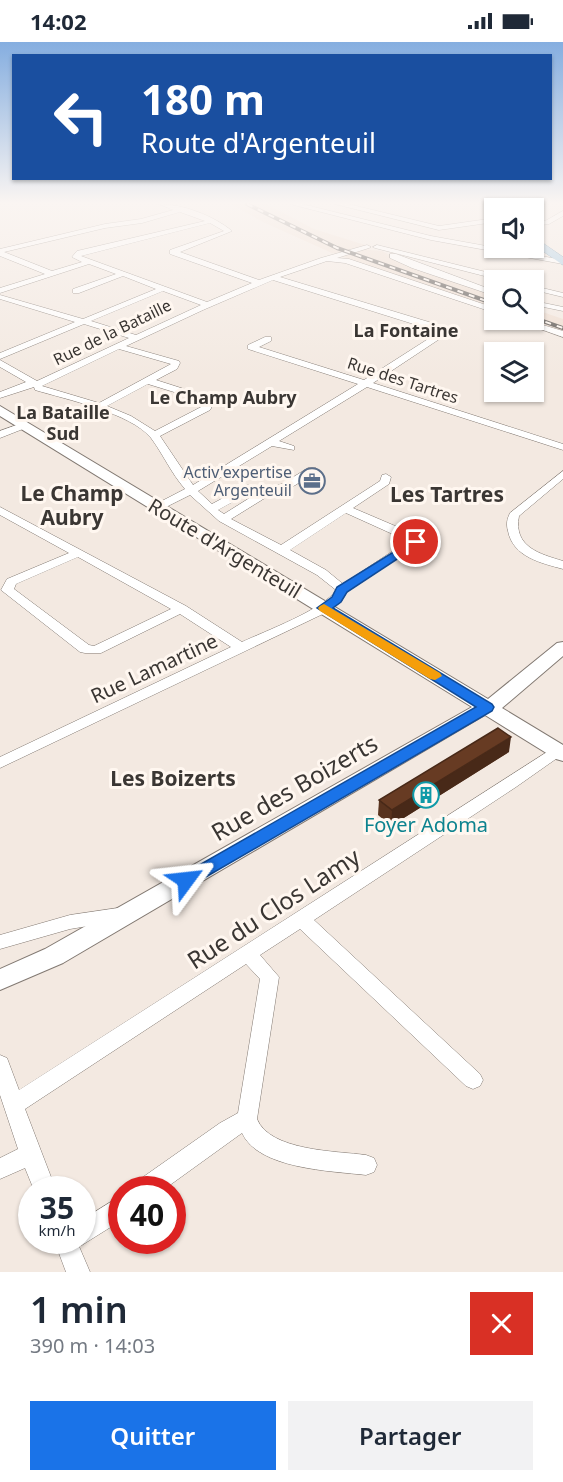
<!DOCTYPE html>
<html lang="fr">
<head>
<meta charset="utf-8">
<style>
	body { margin:0; font-family:"Noto Sans",sans-serif; background:#f2f2f3; color:#1f2937; height:100vh; display:flex; flex-direction:column; font-size:22px; white-space:nowrap }
	* { box-sizing:border-box; margin:0 }
	p { font-size:20px; color:#747a83 }
	.icon { flex:none; width:33px; height:33px; fill:none; stroke:currentColor; stroke-width:2; stroke-linecap:round; stroke-linejoin:round }
	.map { position:relative; height:1230px; overflow:hidden }
	.sheet { display:flex; flex-direction:column; background:#fff; flex:1 }
	.sheet>* { flex:none }
	.banner { position:absolute; left:12px; top:12px; width:540px; height:126px; border-radius:0px; box-shadow:0 2px 4px #0004; background:#1a4fa0; color:#fff; overflow:hidden }
	.controls { position:absolute; left:484px; top:156px; display:grid; gap:12px }
	.controls a { display:grid; place-items:center; width:60px; height:60px; border-radius:0px; background:#fff; box-shadow:0 2px 4px #0004; font-size:30px }
	.speed { position:absolute; left:18px; top:1134px; display:flex; gap:12px; font-size:30px; font-weight:700; text-align:center }
	.speed>* { display:grid; place-content:center; width:78px; height:78px; border-radius:50%; background:#fff; box-shadow:0 2px 4px #0004; line-height:1 }
	.speed small { font-size:15px; font-weight:400 }
	.speed .limit { border:9px solid #d22; background:#fff; color:#111 }
	.pin { position:absolute; display:grid; place-items:center; width:51px; height:51px; color:#fff; margin:-26px; border:3px solid #fff; border-radius:50%; box-shadow:0 2px 6px #0007 }
	.me { position:absolute; width:66px; margin:-33px; rotate:60deg; stroke-linejoin:round; filter:drop-shadow(0 0 4px #0008) }
	.turn { display:flex; align-items:center; gap:21px; height:126px; padding:0 30px; font-size:27px }
	.turn .icon { width:78px; height:78px; stroke-width:2.5 }
	.turn b { display:block; font-size:42px; line-height:51px }
	.round { display:grid; place-items:center; flex:none; width:63px; height:63px; border-radius:0px; background:#f2f2f3 }
	.overview { display:flex; align-items:center; justify-content:space-between; height:102px; padding:0 30px }
	h1 { font-size:36px; font-weight:600; line-height:45px }
	.primary-button { display:flex; gap:12px; margin-top:auto; padding:12px 30px }
	.primary-button a { flex:1; height:69px; border-radius:0px; background:#1a73e8; color:#fff; font-size:24px; font-weight:600; line-height:69px; text-align:center }
	.primary-button a+a { background:#f2f2f3; color:#1f2937 }
	.status { display:flex; justify-content:space-between; align-items:center; height:42px; padding:0 30px; background:#fff; direction:ltr }
	.status svg { height:16px; fill:currentColor }
	.map>svg:first-child { display:block }
	.built { fill:#eeddd0 }
	.lines { fill:none; stroke-linecap:round; stroke-linejoin:round }
	.street-casing { stroke:#827972; stroke-width:1 }
	.secondary-casing { stroke:#827972; stroke-width:2 }
	.primary-casing { stroke:#527c98; stroke-width:1 }
	.street { fill:#fff; fill-rule:evenodd }
	.secondary { fill:#fff; fill-rule:evenodd }
	.primary { fill:#9fc7e2; fill-rule:evenodd }
	.rail-casing { stroke:#534e4a; stroke-width:4 }
	.rail { stroke:#fff7f0; stroke-width:2; stroke-dasharray:6; stroke-linecap:butt }
	.wall { fill:#59331e }
	.shaded-wall { fill:#482918 }
	.building { fill:#673b23; stroke:#482918; stroke-width:1.5 }
	.route { fill:#1a73e8; stroke:#114b97; stroke-width:1.5 }
	.slow { fill:#f59e0b }
	.labels { text-anchor:middle; dominant-baseline:central; stroke-width:6; stroke-linejoin:round; paint-order:stroke }
	.far-street-label { font-size:16px; fill:#3a3633; stroke:#fff7f0 }
	.far-service-label { font-size:16px; fill:#4e5e75; stroke:#fff7f0; text-anchor:end }
	.far-neighbourhood-label { font-size:18px; font-weight:bold; fill:#3a3633; stroke:#fff7f0 }
	.street-label { font-size:20px; fill:#3a3633; stroke:#fff7f0 }
	.culture-label { font-size:20px; fill:#0d838f; stroke:#fff7f0 }
	.neighbourhood-label { font-size:21px; font-weight:bold; fill:#3a3633; stroke:#fff7f0 }
	.near-street-label { font-size:24px; fill:#3a3633; stroke:#fff7f0 }
</style>
</head>
<body>
<div class="status"><b>14:02</b><svg viewBox="0 0 49 12"><path d="M0 12V9h3v3zM5 12V6h3v6zM10 12V3h3v9zM15 12V0h3v12zM26 1h20v11H26zM47 4h2v5h-2z"/></svg></div>
<div class="map">
<svg width="563" height="1230" viewBox="0 0 563 1230">
	<rect width="100%" height="100%" fill="#f3e9e1"/>
	<g class="built">
		<polygon points="231,162 266,162 314,187 365,203 359,207 382,209 404,221 488,251 495,254 495,268 332,211 263,180"/>
		<polygon points="534,267 563,277 563,292 521,278 534,278"/>
	</g>
	<g class="lines">
		<g class="street-casing">
			<g id="street">
				<path d="M159 162C183 162 214 174 232 189L180 210 259 238 321 216 367 203 371 205 369 206 337 216 349 217 495 266V271L345 221 327 219 280 235 442 284 448 290 447 292 373 341 563 402V408L367 345 279 399 294 404V408L272 404 198 449 212 462 247 443 266 446 282 442 308 426H316V430L289 447 273 451 231 477 281 503 380 439 382 433 386 432 391 435 389 442 353 466 414 492 421 500 419 502 347 550 341 560 325 571 0 726V715L231 605 180 572 101 611H85L80 610 1 548 7 537 69 511 0 473V465L186 564 242 600C263 590 325 567 336 548L317 533 219 479 190 453 162 467H154V463L185 447C171 431 163 412 151 396 131 371 65 357 35 348L34 345 0 356V350L26 340 0 325V318L37 339 129 296 84 282 0 317V311L75 280 0 257V253L83 277 156 247 123 234 79 251H73V247L116 232 89 222 0 251V246L45 232 0 214V207L105 182 141 177 173 168ZM180 170 205 179 77 209 72 215 82 220 52 229 4 210 105 186 142 181ZM210 181 224 189 170 208V212L252 241 207 260 81 214ZM273 238 439 290 364 338 259 305 271 299V295H265L248 303V307L358 342 193 443 160 394 210 368 214 361 206 354 156 338 177 327 180 321 179 319 126 304 203 268ZM163 249 201 263 136 293 91 279ZM119 307 171 322 99 361 42 344ZM148 342 200 358 204 362 203 364 155 389 131 374 107 364ZM253 449 259 450 224 472 218 468ZM346 471 408 499 343 542 326 528 290 508ZM78 515 171 567 94 604 89 603 14 547 16 542Z"/>
				<polygon points="290,162 302,162 431,194 563,218 563,222 431,198"/>
				<polygon points="335,162 348,162 439,184 495,176 495,180 439,188"/>
				<polygon points="563,169 563,174 549,182 534,184 534,180 545,179"/>
				<polygon points="377,203 510,236 511,238 500,238 375,206 373,205"/>
				<polygon points="390,212 396,212 495,249 495,254 412,226 390,216"/>
				<polygon points="534,244 563,251 563,255 534,248"/>
				<polygon points="534,259 563,265 563,269 534,263"/>
				<polygon points="515,278 526,278 563,289 563,295"/>
				<polygon points="25,380 28,381 28,385 0,396 0,389"/>
				<path d="M563 429V437L519 474C513 505 540 512 563 519V527C541 521 513 515 508 489 506 482 507 477 510 471Z"/>
				<path d="M558 703 563 704V712L516 745 314 878 480 1032 483 1038 480 1044 473 1047 466 1044 300 887 260 913 279 935 257 1077C270 1109 336 1109 366 1113L374 1116 377 1123 374 1130 366 1133C331 1129 258 1127 242 1091L163 1148H133L136 1140 220 1081 238 1071 260 937 246 922 25 1067 56 1148H34L25 1126 0 1137V1116L18 1107 0 1053V1013L7 1016 19 1048Z"/>
				<polygon points="118,866 124,868 127,873 124,878 70,887 0,907 0,893 70,873"/>
				<polygon points="122,1153 122,1178 82,1203 78,1202 90,1230 66,1230 54,1198 82,1198 82,1178"/>
			</g>
		</g>
		<g class="secondary-casing">
			<polygon id="secondary" points="0,364 488,657 557,601 563,600 563,614 502,666 563,703 563,719 556,717 485,673 63,921 0,948 0,927 45,907 472,665 0,374"/>
		</g>
		<g class="primary-casing">
			<g id="primary">
				<polygon points="484,162 495,162 500,166 495,166 495,170"/>
				<polygon points="534,195 563,215 563,223 534,203"/>
			</g>
		</g>
		<use href="#street" class="street"/>
		<use href="#secondary" class="secondary"/>
		<use href="#primary" class="primary"/>
		<g class="rail-casing">
			<g id="rail">
				<polyline points="247,162 337,206 495,262"/>
				<polyline points="534,276 563,286"/>
			</g>
		</g>
		<use href="#rail" class="rail"/>
	</g>
	<polygon class="wall" points="509,710 391,784 378,773 379,758"/>
	<polygon class="shaded-wall" points="511,695 509,710 391,784 392,768"/>
	<polygon class="building" points="498,686 511,695 392,768 379,758"/>
	<linearGradient id="sky" x2="0" y2="1"><stop stop-color="#85aee0"/><stop offset="0.48" stop-color="#faf5f2"/><stop offset="1" stop-color="#faf5f2" stop-opacity="0"/></linearGradient>
	<rect width="563" height="335" fill="url(#sky)"/>
	<polygon class="route" points="416,496 420,497 420,502 347,550 341,560 333,566 492,662 494,665 492,669 192,843 186,845 180,843 178,838 180,834 476,665 317,566 332,555 337,545"/>
	<polygon class="slow" points="324,562 440,631 442,634 435,638 430,637 320,569 318,566 320,564"/>
	<defs>
		<g id="office-ring" transform="scale(1.35)"><circle r="9.5" fill="#fff7f0" stroke="#5c6f8a" stroke-width="1.5"/><path d="M-6-3h4V-5.5h4V-3h4V5H-6ZM-1-4.5V-3h2v-1.5ZM-6 0V1H6V0Z" fill="#5c6f8a"/></g>
		<g id="building-ring" transform="scale(1.35)"><circle r="9.5" fill="#fff7f0" stroke="#0f9aa8" stroke-width="1.5"/><path d="M-4-6H4V6H1V3H-1V6H-4ZM-2.5-4.3h1.7v1.8h-1.7ZM.8-4.3h1.7v1.8H.8ZM-2.5-1h1.7V.8h-1.7ZM.8-1h1.7V.8H.8Z" fill="#0f9aa8"/></g>
	</defs>
	<g fill-rule="evenodd">
		<use href="#office-ring" x="312" y="439"/>
		<use href="#building-ring" x="426" y="753"/>
	</g>
	<g class="labels">
		<g class="far-street-label">
			<text transform="translate(112 290) rotate(-26)">Rue de la Bataille</text>
			<text transform="translate(403 338) rotate(18)">Rue des Tartres</text>
		</g>
		<g class="far-service-label">
			<text x="292" y="430">Activ'expertise<tspan x="292" dy="18">Argenteuil</tspan></text>
		</g>
		<g class="far-neighbourhood-label">
			<text x="406" y="288">La Fontaine</text>
			<text x="223" y="355">Le Champ Aubry</text>
			<text x="63" y="370">La Bataille<tspan x="63" dy="21">Sud</tspan></text>
		</g>
		<g class="street-label">
			<text transform="translate(225 506) rotate(31)">Route d'Argenteuil</text>
			<text transform="translate(154 626) rotate(-25)">Rue Lamartine</text>
		</g>
		<g class="culture-label">
			<text x="426" y="782">Foyer Adoma</text>
		</g>
		<g class="neighbourhood-label">
			<text x="72" y="451">Le Champ<tspan x="72" dy="24">Aubry</tspan></text>
			<text x="447" y="452">Les Tartres</text>
			<text x="173" y="736">Les Boizerts</text>
		</g>
		<g class="near-street-label">
			<text transform="translate(294 745) rotate(-30)">Rue des Boizerts</text>
			<text transform="translate(273 866) rotate(-33)">Rue du Clos Lamy</text>
		</g>
	</g>
</svg>
<div class="controls">
<a><svg class="icon" aria-label="sound" viewBox="0 0 24 24"><path d="M4 9h4l5-4v14l-5-4H4zM17 9q2 3 0 6"/></svg></a>
<a><svg class="icon" aria-label="search" viewBox="0 0 24 24"><circle cx="10" cy="10" r="6"/><path d="M15 15l6 6"/></svg></a>
<a><svg class="icon" aria-label="layers" viewBox="0 0 24 24"><path d="M12 4l9 5-9 5-9-5zM3 14l9 5 9-5"/></svg></a>
</div>
<div class="speed"><div>35<small>km/h</small></div><div class="limit">40</div></div>
<div class="pin" style="left:416px;top:500px;background:#d93025"><svg class="icon" aria-label="arrive" viewBox="0 0 24 24"><path d="M6 21V4h12l-3 4 3 4H6"/></svg></div>
<svg class="me" style="left:186px;top:838px" viewBox="-20 -20 40 40"><path d="M0-17L14 15 0 8-14 15z" fill="#1a73e8" stroke="#fff" stroke-width="4"/></svg>
<div class="banner">
<div class="turn"><svg class="icon" aria-label="left" viewBox="0 0 24 24"><path d="M17 20v-9H6M10 6l-5 5 5 5"/></svg><div><b>180 m</b>Route d'Argenteuil</div></div>
</div>
</div>
<section class="sheet">
<div class="overview"><div><h1>1 min</h1><p>390 m · 14:03</p></div><a class="round" style="background:#d93025;color:#fff"><svg class="icon" aria-label="close" viewBox="0 0 24 24"><path d="M6 6l12 12M18 6L6 18"/></svg></a></div>
<div class="primary-button"><a>Quitter</a><a>Partager</a></div>
</section>
</body>
</html>
